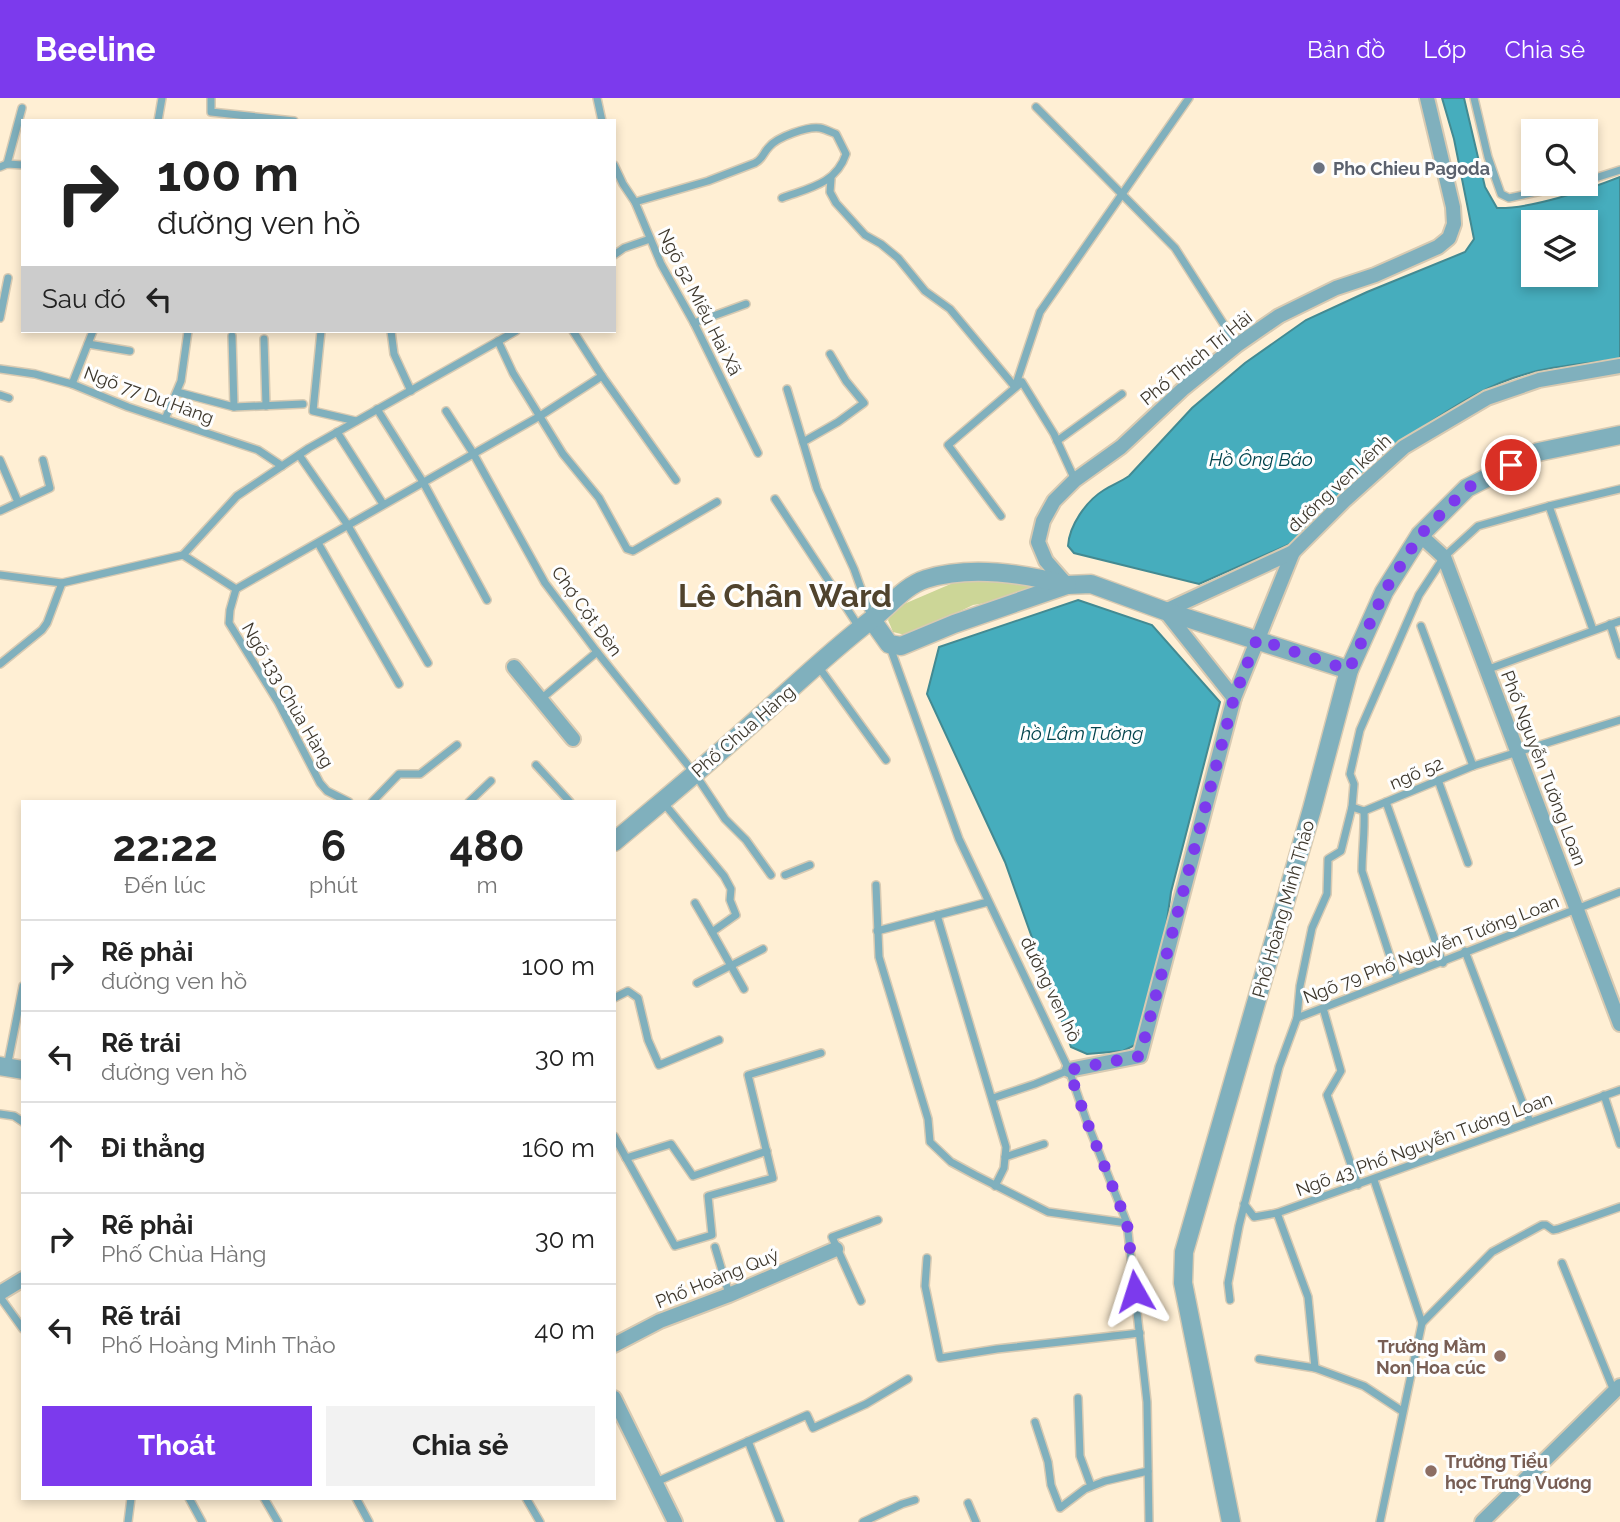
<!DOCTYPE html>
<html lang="vi">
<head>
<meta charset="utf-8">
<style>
	body { margin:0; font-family:Raleway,sans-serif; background:#f2f2f2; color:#222; height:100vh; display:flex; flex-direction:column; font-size:26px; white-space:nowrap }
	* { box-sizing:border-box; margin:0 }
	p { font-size:23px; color:#767676 }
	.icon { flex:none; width:38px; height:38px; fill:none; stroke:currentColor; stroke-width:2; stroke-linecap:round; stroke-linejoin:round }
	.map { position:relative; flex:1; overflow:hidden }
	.drawer { position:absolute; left:21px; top:702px; width:595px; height:700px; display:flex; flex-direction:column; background:#fff; border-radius:0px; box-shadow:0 4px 10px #0003 }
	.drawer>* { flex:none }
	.banner { position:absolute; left:21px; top:21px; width:595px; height:214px; border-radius:0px; box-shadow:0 4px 10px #0003; background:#fff; color:#222; overflow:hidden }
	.controls { position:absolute; left:1521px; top:21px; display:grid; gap:14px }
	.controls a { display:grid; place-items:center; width:77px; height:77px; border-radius:0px; background:#fff; box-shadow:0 4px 10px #0003; font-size:35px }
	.pin { position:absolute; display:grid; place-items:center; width:60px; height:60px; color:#fff; margin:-30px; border:4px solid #fff; border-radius:50%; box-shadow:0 2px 7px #0007 }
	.me { position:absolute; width:77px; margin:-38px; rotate:354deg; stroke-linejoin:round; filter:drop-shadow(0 0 5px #0008) }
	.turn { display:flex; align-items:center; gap:24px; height:147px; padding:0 21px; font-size:32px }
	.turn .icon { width:91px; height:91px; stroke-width:2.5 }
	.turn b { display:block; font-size:49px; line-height:60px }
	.then { display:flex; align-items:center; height:66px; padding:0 21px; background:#0003; gap:14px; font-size:26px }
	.eta { display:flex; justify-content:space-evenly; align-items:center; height:119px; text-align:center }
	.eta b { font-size:42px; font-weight:700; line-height:49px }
	.action { display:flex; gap:14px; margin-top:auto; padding:14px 21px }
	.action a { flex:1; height:80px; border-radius:0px; background:#7c3aed; color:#fff; font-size:28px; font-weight:700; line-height:80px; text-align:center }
	.action a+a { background:#f2f2f2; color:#222 }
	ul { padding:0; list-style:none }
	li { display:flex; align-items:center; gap:21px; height:91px; padding:0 21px; border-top:2px solid #e0e0e0 }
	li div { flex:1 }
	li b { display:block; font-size:26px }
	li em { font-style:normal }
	header { display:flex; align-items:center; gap:42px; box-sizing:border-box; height:98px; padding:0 35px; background:#7c3aed; color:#fff }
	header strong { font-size:33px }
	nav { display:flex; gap:38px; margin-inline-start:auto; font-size:24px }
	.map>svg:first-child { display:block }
	.green { fill:#ccd697 }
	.water { fill:#46adbd; stroke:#438a92; stroke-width:2; fill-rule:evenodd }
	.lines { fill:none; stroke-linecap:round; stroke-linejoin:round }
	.service-casing { stroke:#d8cab2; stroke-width:10 }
	.minor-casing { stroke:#d8cab2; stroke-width:18 }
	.tertiary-casing { stroke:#d8cab2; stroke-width:21 }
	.service { stroke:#80b0bd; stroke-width:7 }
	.minor { stroke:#80b0bd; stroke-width:14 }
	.tertiary { stroke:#80b0bd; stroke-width:18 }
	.route { stroke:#7c3aed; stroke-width:12; stroke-dasharray:0 21.6 }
	.worship-dot { fill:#6b7280; stroke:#fefefe; stroke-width:2.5 }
	.education-dot { fill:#8d6e63; stroke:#fefefe; stroke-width:2.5 }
	.labels { text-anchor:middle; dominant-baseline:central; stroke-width:6; stroke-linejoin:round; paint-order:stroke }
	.worship-label { font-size:18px; font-weight:bold; fill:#5b616d; stroke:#fefefe; text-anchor:start }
	.street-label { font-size:18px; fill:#3d372c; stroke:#fefefe }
	.education-label { font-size:18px; font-weight:bold; fill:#785e54; stroke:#fefefe; text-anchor:end }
	.water-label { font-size:19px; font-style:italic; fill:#04454e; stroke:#fefefe }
	.town-label { font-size:32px; font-weight:bold; fill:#50432d; stroke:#fefefe }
</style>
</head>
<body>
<header>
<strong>Beeline</strong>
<nav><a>Bản đồ</a><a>Lớp</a><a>Chia sẻ</a></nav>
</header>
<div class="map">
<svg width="1620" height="1424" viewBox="0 0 1620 1424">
	<rect width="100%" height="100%" fill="#ffefd4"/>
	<polygon class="green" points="960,482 988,482 1030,488 1028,498 973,507 909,538 893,534 888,522 897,509"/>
	<g class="water">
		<path d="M1442 0H1464L1485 89 1497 110C1531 111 1587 92 1620 79V261C1584 266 1547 268 1513 280 1467 296 1426 328 1385 354L1378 366 1290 446 1199 486 1074 455 1068 448C1069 428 1086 403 1104 392 1112 387 1120 384 1129 378L1192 310 1245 265 1306 222 1367 194 1465 154 1474 141 1454 41ZM1533 124H1586V177H1533Z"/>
		<polygon points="1078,502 1152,527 1220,604 1171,794 1160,872 1139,945 1123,953 1087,956 1071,949 1005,764 927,596 939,549"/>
	</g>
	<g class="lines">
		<g class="service-casing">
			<g id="service">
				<polyline points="211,0 211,14 294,23"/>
				<polyline points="597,0 602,23"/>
				<polyline points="1474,0 1488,59 1501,96 1509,100 1574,86"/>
				<polyline points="1036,9 1175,150 1237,247"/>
				<polyline points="158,23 162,0"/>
				<polyline points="7,66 22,10"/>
				<polyline points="614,67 623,86 635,104 661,166 694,225 758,355"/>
				<polyline points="0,69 7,66 23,67"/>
				<polyline points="831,81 830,94 836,105 865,137 881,146 898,160 925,193 950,211 1015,289"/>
				<polyline points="1586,83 1620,72"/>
				<path d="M635 104 708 83 755 65C763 61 763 55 769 49 777 39 808 28 820 30 825 31 831 34 836 36L846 56C836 86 809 90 782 100"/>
				<polyline points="614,157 624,150 650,141"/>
				<polyline points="0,220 8,180"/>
				<polyline points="694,225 746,206"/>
				<polyline points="321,233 313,313 356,323"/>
				<polyline points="391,233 394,256 411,293"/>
				<polyline points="573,233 602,278 676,382"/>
				<polyline points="232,238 234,309"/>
				<polyline points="264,241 266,308"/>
				<polyline points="498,243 513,275 563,356 599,400 627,451 633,453 640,449 717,404"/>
				<polyline points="88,246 130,253"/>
				<polyline points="0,271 35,276 72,286 128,309 258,352 282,368"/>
				<polyline points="72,286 93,233"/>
				<polyline points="1015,289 1040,214 1189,0"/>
				<polyline points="787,291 817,391 854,471 872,521"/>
				<polyline points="177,294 234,309 303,306"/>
				<polyline points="0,297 9,300"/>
				<polyline points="377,311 423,384 487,502"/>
				<polyline points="446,313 473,355 545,485 597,554 695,676 725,721 746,742 771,777"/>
				<polyline points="165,321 181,283 188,233"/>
				<polyline points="337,334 383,406"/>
				<polyline points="1057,343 1122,296"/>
				<polyline points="803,344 838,324 864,305 846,283 830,256"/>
				<polyline points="299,357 347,426 428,565"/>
				<polyline points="0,362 18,404"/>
				<polyline points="775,401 859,529"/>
				<polyline points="1549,408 1593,532"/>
				<polyline points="0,413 50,390 43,362"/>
				<polyline points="1001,418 948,347 1022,284 1054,336 1075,382"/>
				<polyline points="318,445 399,586"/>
				<polyline points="183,457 236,491 540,318 602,278"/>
				<polyline points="0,477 62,485 183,457 237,398 309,350 516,233"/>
				<polyline points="236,491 230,512 229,525 278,604 320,685 327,693 349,704"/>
				<polyline points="1610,526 1620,557"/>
				<polyline points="1421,528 1473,668"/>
				<polyline points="890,549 959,741 1069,972 1087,1024 1127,1125 1147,1304 1149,1424"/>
				<polyline points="0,566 42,532 47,525 62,485"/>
				<polyline points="818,568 886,662"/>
				<polyline points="1486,572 1620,523"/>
				<polyline points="541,601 597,554"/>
				<polyline points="536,667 570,704"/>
				<polyline points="1438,682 1468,765"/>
				<polyline points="662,703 724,778 731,791 730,802 736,817 712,834 744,891"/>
				<polyline points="372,704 399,676 420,676 457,647"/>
				<polyline points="469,704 491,683"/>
				<polyline points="1386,704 1443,865"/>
				<polyline points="1352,709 1364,713 1473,668 1620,622"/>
				<path d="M1364 713C1365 734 1362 753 1362 773L1397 880"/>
				<polyline points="785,777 810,767"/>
				<polyline points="876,787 879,859 928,1021 930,1044 951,1064 975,1077 1048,1114 1127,1125"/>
				<polyline points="695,805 712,834"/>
				<polyline points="937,817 1006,1049 1004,1070 995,1088"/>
				<polyline points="877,833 988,804"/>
				<polyline points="1465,853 1530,1024"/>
				<polyline points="697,885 763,851"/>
				<polyline points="614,900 628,893 638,900 648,942 659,967 719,942"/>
				<polyline points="1323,910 1341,973 1327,997 1358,1087"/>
				<polyline points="1297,920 1620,794"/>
				<polyline points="7,969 23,888"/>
				<polyline points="1604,997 1620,1046"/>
				<polyline points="993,1000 1035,986 1069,972"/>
				<polyline points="0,1016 14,1018 23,1024"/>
				<polyline points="614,1038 675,1148 712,1137 708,1098 773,1080 748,977 821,955"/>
				<polyline points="1005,1059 1044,1046"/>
				<polyline points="626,1060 671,1046 693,1078 767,1053"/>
				<polyline points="1374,1082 1422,1225"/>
				<polyline points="1244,1106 1254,1119 1277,1115 1620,992"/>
				<polyline points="1277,1115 1308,1199 1315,1270"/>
				<polyline points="715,1149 729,1196"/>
				<polyline points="927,1160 925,1188 940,1260 997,1251 1140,1235"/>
				<polyline points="1562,1165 1614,1293"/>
				<polyline points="0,1199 23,1231"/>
				<polyline points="1230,1202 1228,1185 1239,1128 1279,969 1297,920 1300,888 1312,830 1327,796 1328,761 1341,753 1352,709 1354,686 1350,676 1360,632 1419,497 1444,459 1478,428 1549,408 1620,391"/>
				<polyline points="861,1203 832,1139 878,1122"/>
				<polyline points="1259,1261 1315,1270 1364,1288 1402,1313"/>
				<polyline points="1078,1300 1080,1358 1091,1388"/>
				<polyline points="1035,1324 1048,1364 1051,1387 1060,1410 1085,1391 1105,1383 1148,1373"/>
				<polyline points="748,1343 780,1424"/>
				<polyline points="656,1384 807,1317 813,1330 866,1306 908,1281"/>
				<polyline points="189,1400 202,1424"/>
				<polyline points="264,1400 278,1424"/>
				<polyline points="356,1400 369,1424"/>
				<polyline points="526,1400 540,1424"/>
				<polyline points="968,1405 976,1424"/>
				<polyline points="128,1424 131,1400"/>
				<polyline points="863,1424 902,1406 915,1402"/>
				<polyline points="1380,1424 1422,1225 1492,1154 1542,1127 1546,1127 1553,1132 1558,1131 1620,1109"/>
			</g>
		</g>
		<g class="minor-casing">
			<g id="minor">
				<polyline points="1420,437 1444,459 1620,926"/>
				<polyline points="1067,487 1046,463 1038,444 1043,423 1054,403 1075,382 1121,349 1184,290 1237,247 1279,218 1336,190 1375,177 1438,149 1449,140 1454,126 1453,109 1427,0"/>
				<polyline points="514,569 573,641"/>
				<polyline points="1234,600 1293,454"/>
				<polyline points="1069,972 1140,958 1234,600 1165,513 1293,454 1345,402 1404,349 1487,300 1539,282 1620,268"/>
				<polyline points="0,1195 23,1181"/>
				<polyline points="614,1247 660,1223 729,1197 836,1151"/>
				<polyline points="614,1300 675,1424"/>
				<polyline points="1482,1424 1620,1288"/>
			</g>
		</g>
		<g class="tertiary-casing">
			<g id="tertiary">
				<polyline points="872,522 889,546 901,548 954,526 1067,487 1091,486 1165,513 1349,572"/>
				<path d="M614 744C659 706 704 669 747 630 788 594 828 555 871 522 889 509 904 488 926 481 971 467 1022 475 1067 487"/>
				<polyline points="0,968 23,972"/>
				<polyline points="1231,1424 1183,1185 1184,1154 1312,711 1349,572 1384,494 1420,437 1467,390 1538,354 1620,337"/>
			</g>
		</g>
		<use href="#service" class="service"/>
		<use href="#minor" class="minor"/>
		<use href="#tertiary" class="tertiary"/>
	</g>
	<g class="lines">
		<polyline class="route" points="1135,1193 1127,1125 1087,1024 1069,972 1140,958 1234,600 1257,541 1349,572 1384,494 1420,437 1467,390 1511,367"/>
	</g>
	<circle class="worship-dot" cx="1319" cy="70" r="7"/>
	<g class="education-dot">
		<circle cx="1500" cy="1258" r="7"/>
		<circle cx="1431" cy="1373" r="7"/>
	</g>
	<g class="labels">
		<g class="worship-label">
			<text x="1333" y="70">Pho Chieu Pagoda</text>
		</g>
		<g class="street-label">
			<text transform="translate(700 204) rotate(63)">Ngõ 52 Miếu Hai Xã</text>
			<text transform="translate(1196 260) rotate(-39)">Phố Thích Trí Hải</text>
			<text transform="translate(149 297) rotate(20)">Ngõ 77 Dư Hàng</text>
			<text transform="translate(1339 385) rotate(-43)">đường ven kênh</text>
			<text transform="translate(587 513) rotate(54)">Chợ Cột Đèn</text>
			<text transform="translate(288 597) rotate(60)">Ngõ 133 Chùa Hàng</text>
			<text transform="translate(743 633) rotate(-41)">Phố Chùa Hàng</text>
			<text transform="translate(1544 670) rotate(69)">Phố Nguyễn Tường Loan</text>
			<text transform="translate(1416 675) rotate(-23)">ngõ 52</text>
			<text transform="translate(1283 811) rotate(-74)">Phố Hoàng Minh Thảo</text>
			<text transform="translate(1431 851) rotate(-21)">Ngõ 79 Phố Nguyễn Tường Loan</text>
			<text transform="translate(1051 891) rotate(64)">đường ven hồ</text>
			<text transform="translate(1424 1046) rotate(-20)">Ngõ 43 Phố Nguyễn Tường Loan</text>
			<text transform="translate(717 1180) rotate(-22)">Phố Hoàng Quý</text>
		</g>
		<g class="education-label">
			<text x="1486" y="1248">Trường Mầm<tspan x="1486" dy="21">Non Hoa cúc</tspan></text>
			<text x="1445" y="1363" text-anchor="start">Trường Tiểu<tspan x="1445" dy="21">học Trưng Vương</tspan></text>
		</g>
		<g class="water-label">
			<text x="1261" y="361">Hồ Ông Báo</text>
			<text x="1082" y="635">hồ Lâm Tường</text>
		</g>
		<g class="town-label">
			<text x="785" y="497">Lê Chân Ward</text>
		</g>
	</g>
</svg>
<div class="controls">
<a><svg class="icon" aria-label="search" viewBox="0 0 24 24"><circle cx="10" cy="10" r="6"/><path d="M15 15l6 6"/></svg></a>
<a><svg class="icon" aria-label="layers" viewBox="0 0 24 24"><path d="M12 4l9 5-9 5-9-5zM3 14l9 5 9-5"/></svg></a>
</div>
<div class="pin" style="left:1511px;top:367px;background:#d93025"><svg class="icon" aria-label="arrive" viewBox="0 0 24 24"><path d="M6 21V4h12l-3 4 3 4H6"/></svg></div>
<svg class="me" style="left:1135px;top:1193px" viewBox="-20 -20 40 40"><path d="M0-17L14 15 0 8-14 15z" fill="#7c3aed" stroke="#fff" stroke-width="4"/></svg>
<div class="banner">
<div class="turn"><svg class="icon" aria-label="right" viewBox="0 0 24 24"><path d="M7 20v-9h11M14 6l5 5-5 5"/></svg><div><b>100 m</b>đường ven hồ</div></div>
<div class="then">Sau đó<svg class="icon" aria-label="left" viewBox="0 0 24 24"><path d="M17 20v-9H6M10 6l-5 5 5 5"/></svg></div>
</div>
<section class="drawer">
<div class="eta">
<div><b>22:22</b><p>Đến lúc</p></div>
<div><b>6</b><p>phút</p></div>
<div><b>480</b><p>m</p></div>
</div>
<ul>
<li><svg class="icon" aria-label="right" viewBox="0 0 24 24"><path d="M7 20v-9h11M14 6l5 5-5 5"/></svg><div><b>Rẽ phải</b><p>đường ven hồ</p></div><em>100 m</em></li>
<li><svg class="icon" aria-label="left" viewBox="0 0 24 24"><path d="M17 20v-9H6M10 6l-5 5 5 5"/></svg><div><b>Rẽ trái</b><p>đường ven hồ</p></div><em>30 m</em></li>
<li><svg class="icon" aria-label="ahead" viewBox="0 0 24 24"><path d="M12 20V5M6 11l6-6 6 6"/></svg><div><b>Đi thẳng</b></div><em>160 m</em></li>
<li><svg class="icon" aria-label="right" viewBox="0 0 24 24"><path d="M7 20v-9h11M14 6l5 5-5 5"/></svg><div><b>Rẽ phải</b><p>Phố Chùa Hàng</p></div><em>30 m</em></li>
<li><svg class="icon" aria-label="left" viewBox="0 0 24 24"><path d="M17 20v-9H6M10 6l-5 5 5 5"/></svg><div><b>Rẽ trái</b><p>Phố Hoàng Minh Thảo</p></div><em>40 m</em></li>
</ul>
<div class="action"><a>Thoát</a><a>Chia sẻ</a></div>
</section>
</div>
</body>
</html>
